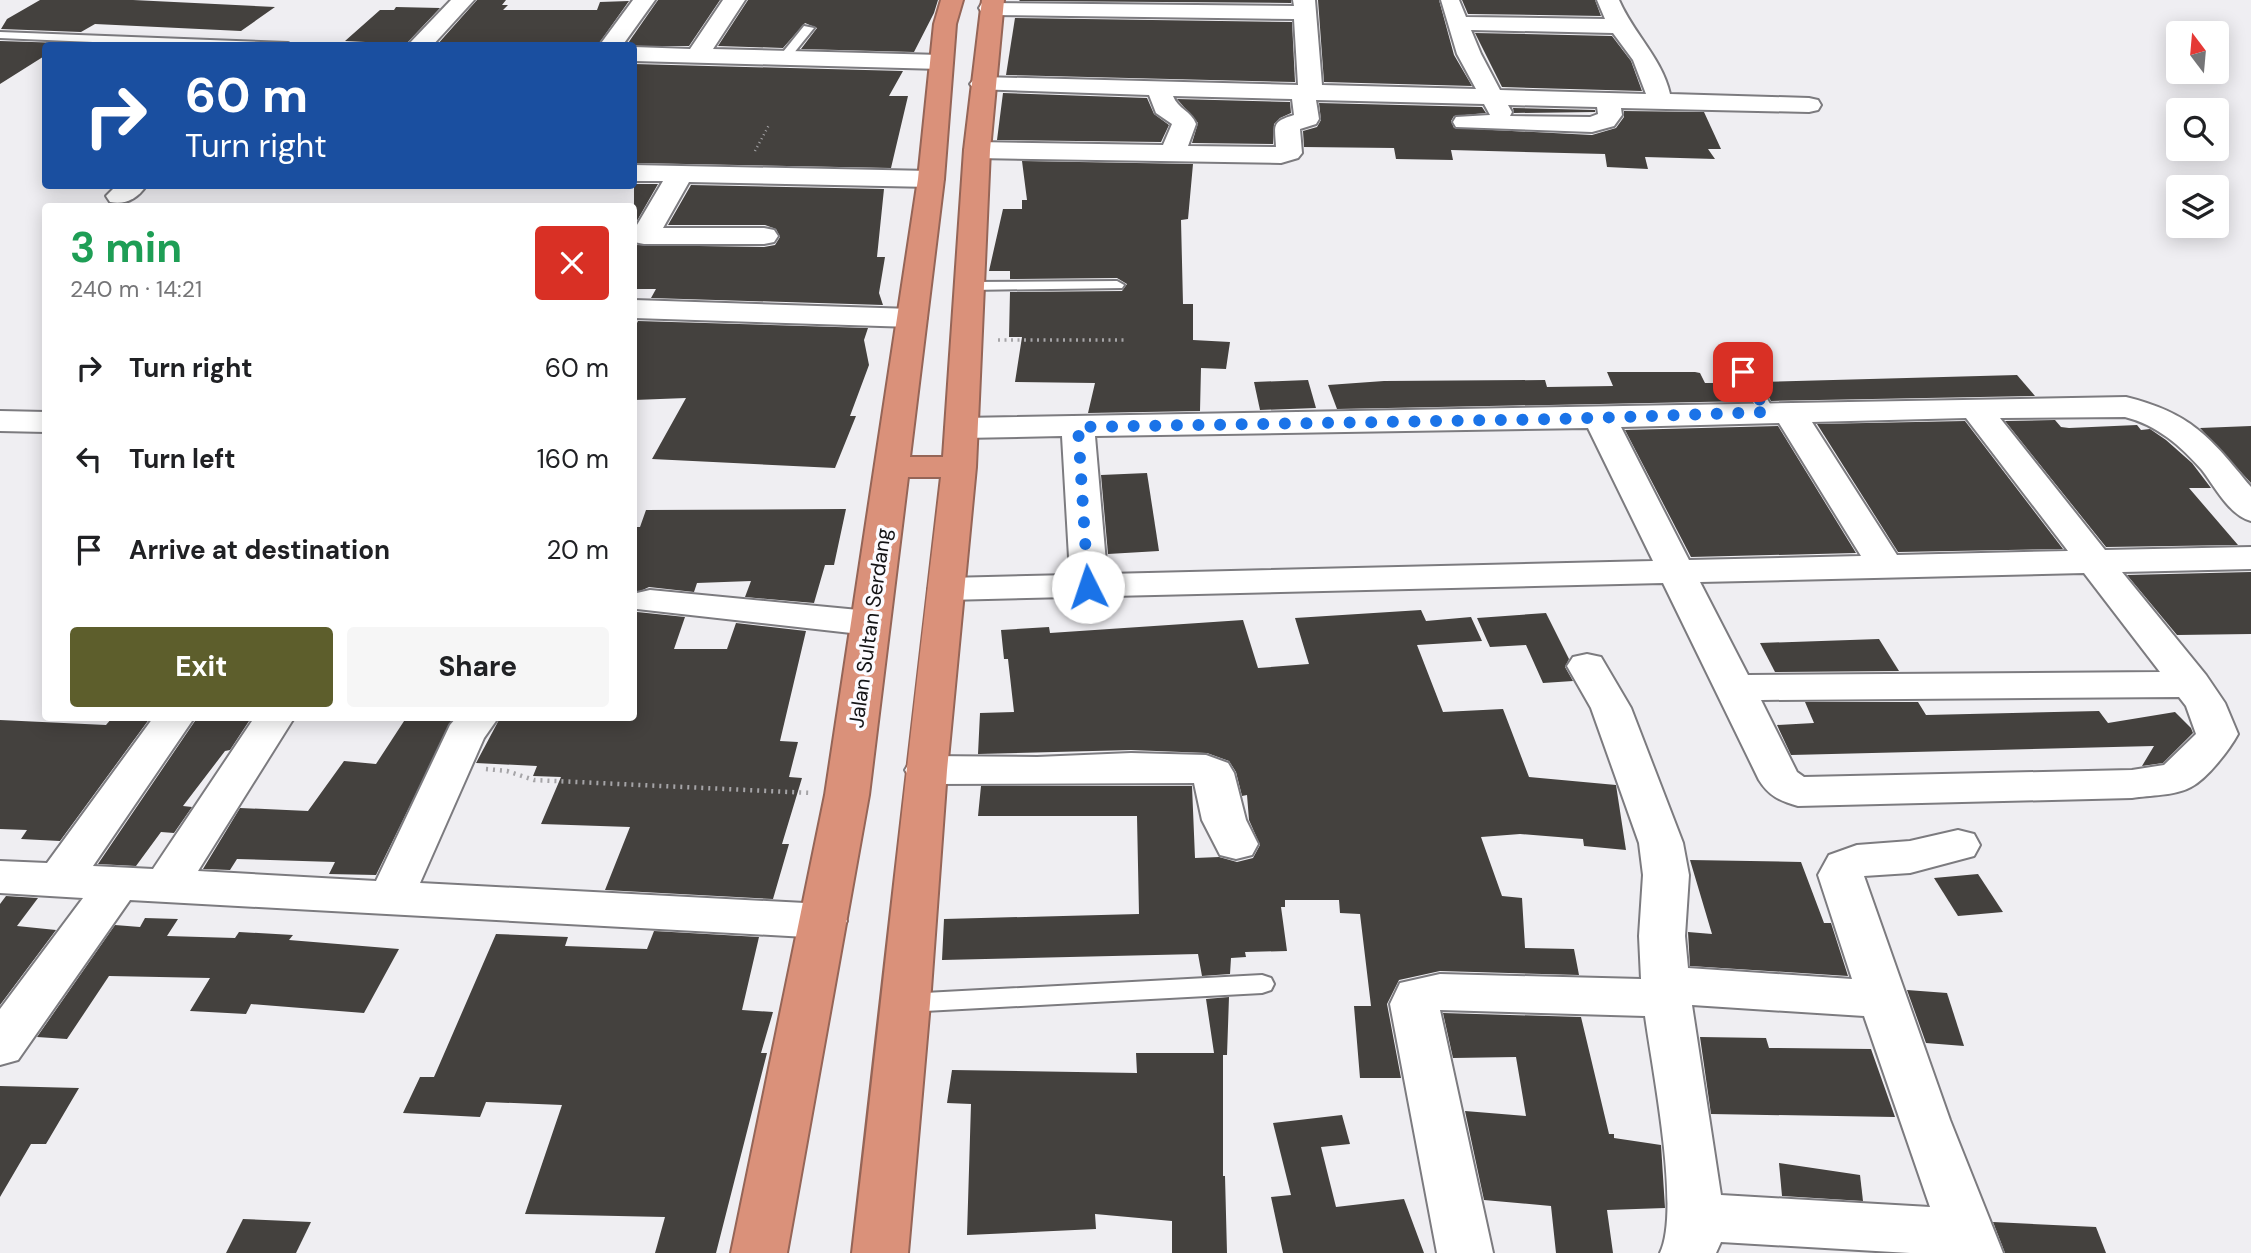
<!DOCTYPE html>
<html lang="en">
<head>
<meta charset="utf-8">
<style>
	body { margin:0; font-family:"DM Sans",sans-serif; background:#f6f6f6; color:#202124; height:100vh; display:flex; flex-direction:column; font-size:26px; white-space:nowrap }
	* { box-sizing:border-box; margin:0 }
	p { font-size:23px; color:#757577 }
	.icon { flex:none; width:38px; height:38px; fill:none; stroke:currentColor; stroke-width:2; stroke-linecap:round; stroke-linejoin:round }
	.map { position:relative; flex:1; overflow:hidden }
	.sheet { position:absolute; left:42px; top:203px; width:595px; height:518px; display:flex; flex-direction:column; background:#fff; border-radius:7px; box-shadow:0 4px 18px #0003 }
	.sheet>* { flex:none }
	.top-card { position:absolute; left:42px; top:42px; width:595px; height:147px; border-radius:7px; box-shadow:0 4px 18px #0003; background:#1a4fa0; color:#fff; overflow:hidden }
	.needle { width:46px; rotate:344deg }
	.tools { position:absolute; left:2166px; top:21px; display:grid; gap:14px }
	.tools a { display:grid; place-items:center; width:63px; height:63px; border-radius:7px; background:#fff; box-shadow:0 4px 18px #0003; font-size:35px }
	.pin { position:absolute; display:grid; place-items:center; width:60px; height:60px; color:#fff; margin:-30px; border-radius:14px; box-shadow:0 4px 10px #0006 }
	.me { position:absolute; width:77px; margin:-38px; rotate:356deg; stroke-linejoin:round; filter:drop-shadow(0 0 5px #0008) }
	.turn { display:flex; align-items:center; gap:24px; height:147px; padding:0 28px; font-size:32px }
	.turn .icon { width:91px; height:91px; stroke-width:2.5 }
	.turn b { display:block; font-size:49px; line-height:60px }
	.round { display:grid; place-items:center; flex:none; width:74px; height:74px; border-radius:7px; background:#f6f6f6 }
	.summary { display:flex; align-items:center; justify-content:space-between; height:119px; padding:0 28px }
	h1 { font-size:42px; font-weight:700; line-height:52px; color:#1e9e55 }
	.primary-button { display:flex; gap:14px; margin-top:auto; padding:14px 28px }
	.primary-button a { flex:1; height:80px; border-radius:7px; background:#5d5e2c; color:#fff; font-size:28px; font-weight:700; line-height:80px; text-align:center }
	.primary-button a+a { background:#f6f6f6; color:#202124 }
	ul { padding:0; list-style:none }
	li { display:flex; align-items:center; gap:21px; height:91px; padding:0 28px }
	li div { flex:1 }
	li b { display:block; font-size:26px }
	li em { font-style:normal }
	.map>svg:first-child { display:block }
	.building { fill:#44413e }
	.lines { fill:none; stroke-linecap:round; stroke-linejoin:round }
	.lane-casing { stroke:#7c7b7f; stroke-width:4 }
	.street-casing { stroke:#7c7b7f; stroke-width:4 }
	.highway-casing { stroke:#956557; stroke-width:4 }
	.path-far2 { stroke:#a5a4a7; stroke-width:2.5; stroke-dasharray:1 3.5; stroke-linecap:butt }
	.path-far1 { stroke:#a5a4a7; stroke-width:3.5; stroke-dasharray:2 4.5; stroke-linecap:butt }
	.path { stroke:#a5a4a7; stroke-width:4.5; stroke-dasharray:2 5; stroke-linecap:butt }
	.lane { fill:#fff; fill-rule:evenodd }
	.street { fill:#fff; fill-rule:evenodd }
	.highway { fill:#da917a; fill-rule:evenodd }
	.route { stroke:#1a73e8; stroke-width:12; stroke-dasharray:0 21.6 }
	.labels { text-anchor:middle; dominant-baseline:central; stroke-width:7; stroke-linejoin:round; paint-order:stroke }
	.street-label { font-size:21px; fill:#141416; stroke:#fcfbff }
</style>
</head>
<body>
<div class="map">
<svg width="2251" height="1253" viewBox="0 0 2251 1253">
	<rect width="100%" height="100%" fill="#efeef2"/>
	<g class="building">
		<polygon points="40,0 133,0 275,7 241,31 95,24 81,32 1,29 7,19"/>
		<polygon points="477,0 506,0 502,5 508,5 503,10 597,10 600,2 629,1 597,46 436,46"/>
		<polygon points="658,0 720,0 689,46 626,46"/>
		<polygon points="748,0 938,0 934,13 914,52 801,49 817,28 805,23 783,48 718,46"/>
		<polygon points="1020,0 1291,0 1291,3 1019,1"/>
		<polygon points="1318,0 1439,0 1454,55 1472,86 1324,82"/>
		<polygon points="1462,0 1595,0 1601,16 1468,14"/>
		<polygon points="396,7 440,8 406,44 345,41 380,10 394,10"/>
		<polygon points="1015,18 1292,22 1295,82 1006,75"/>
		<polygon points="1475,33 1612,36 1631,61 1642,91 1502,87"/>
		<polygon points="0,41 64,43 46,46 46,55 0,84"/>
		<polygon points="634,64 903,71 889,96 908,96 891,168 634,163"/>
		<polygon points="1003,93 1147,98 1154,114 1169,125 1161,142 997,140"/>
		<polygon points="1177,99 1290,102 1291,113 1280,118 1274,124 1273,144 1192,143 1198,123"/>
		<polygon points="1319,103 1482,107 1486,113 1454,116 1451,121 1454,128 1592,135 1616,128 1624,117 1624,111 1704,112 1721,149 1708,149 1715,159 1645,157 1648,169 1607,167 1605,154 1451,150 1453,160 1396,159 1394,148 1304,147 1303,131 1317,127 1321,120"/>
		<polygon points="1513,108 1595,110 1595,112 1514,113"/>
		<polygon points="1022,161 1193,164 1188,219 1181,220 1183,304 1193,304 1193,340 1230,342 1226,369 1201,368 1200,411 1088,413 1095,383 1015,382 1022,337 1009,337 1010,292 1122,291 1127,284 1117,278 1010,279 1010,271 989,271 1003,209 1022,209 1022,200 1027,200"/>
		<polygon points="634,184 658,184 634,226 634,183"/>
		<polygon points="691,185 884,189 877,257 885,257 879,293 883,305 651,298 656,289 634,289 634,245 764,247 775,245 780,237 776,229 765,225 668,225"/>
		<polygon points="638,321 868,328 864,340 869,365 850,416 856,416 835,468 652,459 686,398 634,400 634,329"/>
		<polygon points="1607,372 1695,372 1700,373 1705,383 1738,383 1750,401 1337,409 1328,385 1384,381 1545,380 1547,387 1613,386"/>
		<polygon points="2017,375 2035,396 1771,401 1760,382"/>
		<polygon points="1308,380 1316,408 1260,410 1254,382"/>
		<polygon points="2055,420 2061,427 2069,428 2137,425 2141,430 2150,429 2166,440 2192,463 2211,488 2189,488 2238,545 2106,547 2005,421"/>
		<polygon points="1965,421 2063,549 1898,552 1817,424"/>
		<polygon points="1778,426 1856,553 1691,557 1625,430"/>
		<polygon points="2251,426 2251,483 2200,428"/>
		<polygon points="1147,473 1159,551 1108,554 1101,475"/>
		<polygon points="846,509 834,565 825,565 814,603 745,597 751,581 697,583 694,592 649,587 634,594 634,527 640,527 646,510"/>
		<polygon points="2251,572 2251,634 2177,635 2127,575"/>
		<polygon points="634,606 637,612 685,617 674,649 727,649 736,623 806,631 780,741 798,742 789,777 802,778 782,844 789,844 773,899 605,890 630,827 541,824 561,777 533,776 537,766 476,763 500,718 634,718"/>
		<polygon points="1421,610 1426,621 1471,617 1482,641 1417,645 1443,712 1503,709 1529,777 1616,785 1626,850 1584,846 1583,839 1520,834 1481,837 1502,896 1522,898 1525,948 1574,949 1579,975 1440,971 1399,980 1387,1004 1401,1078 1360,1078 1354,1006 1371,1006 1360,914 1340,913 1339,900 1285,900 1285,907 1281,907 1287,951 1245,952 1246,957 1231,958 1230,974 1202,976 1198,954 942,960 944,919 1139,914 1137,816 978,816 981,786 1192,786 1195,858 1219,857 1237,862 1253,858 1260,845 1249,820 1247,795 1242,796 1236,772 1229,761 1207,753 1131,750 978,754 980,713 1014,712 1008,659 1004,659 1001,630 1049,627 1050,633 1243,620 1258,668 1309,664 1295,618"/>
		<polygon points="1546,613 1569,659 1565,667 1573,681 1543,683 1526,645 1490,647 1477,618"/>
		<polygon points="1879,639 1899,671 1775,672 1760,643"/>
		<polygon points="1805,702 1918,702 1926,715 2099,711 2108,723 2175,712 2191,728 2193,733 2163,763 2142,766 2154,746 1791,755 1777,725 1814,723"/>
		<polygon points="112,718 150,718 60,841 21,839 27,830 0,829 0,720 106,725"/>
		<polygon points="197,718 251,718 230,750 225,751 183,806 192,807 174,833 161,832 136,866 98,864"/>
		<polygon points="406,718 453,718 376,875 329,874 335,862 237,859 230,870 203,869 240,808 308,811 344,761 376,764"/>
		<polygon points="1690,860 1801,862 1824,923 1831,923 1848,976 1690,966 1688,932 1712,934"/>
		<polygon points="1978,874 2003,912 1958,916 1934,878"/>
		<polygon points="6,896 38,898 17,926 56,930 0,1005 0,904"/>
		<polygon points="145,918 178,919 167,936 235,938 239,932 293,935 289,940 399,949 364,1013 251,1004 246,1014 190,1011 210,978 109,976 67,1039 37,1037 115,925 140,927"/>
		<polygon points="654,931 759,937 742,1010 773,1012 761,1053 767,1053 716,1253 655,1253 665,1217 525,1214 562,1105 486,1102 480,1117 403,1113 420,1077 434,1077 496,934 568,937 565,946 647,949"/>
		<polygon points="1907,990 1947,993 1964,1046 1926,1043"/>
		<polygon points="1229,997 1227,1055 1223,1055 1223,1176 1225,1176 1227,1253 1172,1253 1172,1221 1095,1214 1096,1229 967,1235 971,1104 947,1103 952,1070 1137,1073 1136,1053 1214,1053 1206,999"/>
		<polygon points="1443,1013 1581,1017 1609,1134 1614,1134 1614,1138 1661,1145 1665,1208 1607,1210 1613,1253 1556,1253 1551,1206 1484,1200 1465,1111 1526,1116 1516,1057 1453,1058"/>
		<polygon points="1700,1037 1766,1038 1769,1048 1871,1049 1895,1117 1711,1114"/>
		<polygon points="0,1086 79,1088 46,1144 31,1144 0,1197"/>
		<polygon points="1342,1115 1350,1144 1321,1147 1336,1207 1404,1199 1424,1253 1283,1253 1271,1197 1291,1195 1273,1123"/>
		<polygon points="1779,1163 1860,1175 1863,1201 1782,1196"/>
		<polygon points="243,1219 311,1222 296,1253 226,1253"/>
		<polygon points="1993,1222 2096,1227 2106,1253 2005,1253"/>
	</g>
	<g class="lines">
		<g class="lane-casing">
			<g id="lane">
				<polygon points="804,26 814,28 789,59 781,59 779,57"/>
				<polygon points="0,32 288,43 293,46 186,46 0,38"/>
				<polygon points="1117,281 1124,285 1122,288 969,290 962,286 969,282"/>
				<polygon points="1743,367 1749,369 1775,412 1773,415 1767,417 1761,415 1735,372"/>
				<polygon points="1262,975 1271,978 1274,984 1271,990 1262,993 906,1012 897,1010 894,1003 897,996 906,994"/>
			</g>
		</g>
		<g class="street-casing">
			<g id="street">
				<polygon points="451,0 474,0 432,46 407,46"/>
				<polygon points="633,0 655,0 622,46 599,46"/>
				<polygon points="723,0 745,0 713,49 941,55 949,57 953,62 949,67 941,69 634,61 634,47 690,49"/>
				<path d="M1293 0H1315L1322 85 1476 89 1457 54 1441 0H1459L1466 17 1605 19 1597 0H1619C1633 33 1662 58 1670 94L1809 98 1818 100 1821 105 1818 110 1809 112 1621 108 1622 115 1614 126 1592 132 1456 127 1453 122 1456 117 1490 115 1484 104 1316 100 1319 119 1316 124 1300 129 1302 153 1298 158 1281 163 977 158 968 155 964 150 968 145 977 142 1163 145 1172 124 1156 113 1149 95 974 89 970 84 974 79 982 77 1298 85 1294 19 990 15 982 13 979 8 982 3 1294 6ZM1471 30 1613 33 1633 60 1646 94 1500 90 1481 54ZM1173 96 1292 99 1294 115C1271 122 1275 125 1276 147L1188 146 1196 124C1191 111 1178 109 1173 96ZM1508 105 1597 107 1598 114 1590 117 1510 116 1512 112Z"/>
				<polygon points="634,165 931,171 940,173 944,179 940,185 931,187 689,182 663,228 764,228 774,230 778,236 774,242 764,244 644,244 634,242 634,230 663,181 634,181"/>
				<path d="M116 186H146C137 199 125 205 110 202L106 196Z"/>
				<polygon points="634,300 912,309 923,312 927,318 923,324 912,327 634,318"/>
				<path d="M2126 397C2191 413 2210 437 2251 487V521C2229 515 2216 488 2202 470 2181 446 2157 425 2125 417L2000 418 2105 550 2251 547V569L2122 572 2206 675 2225 703 2238 734C2230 749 2207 779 2191 787 2175 796 2150 795 2132 798L1798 806C1780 801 1769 796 1759 780L1663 583 947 600 934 597 928 589 934 581 947 578 1070 575 1062 436 962 438 950 435 945 428 950 421 962 418ZM1966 418 2068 551 1897 555 1812 422ZM1779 423 1861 556 1689 560 1621 427ZM1588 428 1653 561 1107 574 1095 436ZM2084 573 2160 672 1748 675 1700 582ZM2179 697 2186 706 2196 734 2164 765 2132 770 1804 777 1797 772 1761 700Z"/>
				<polygon points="0,411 46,412 46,432 0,431"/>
				<polygon points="650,590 869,611 883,615 888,623 883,631 869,635 637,609 634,598 637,593"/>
				<path d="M1587 654 1601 657 1631 708 1683 843 1689 875 1685 936 1688 968 1852 979 1818 875 1829 855 1857 845 1910 841 1958 830 1974 834 1980 845 1974 856 1910 873 1864 876 1950 1120 2003 1253H1910L1721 1242 1716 1253H1660C1681 1210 1652 1068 1645 1016L1440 1010 1493 1253H1437L1390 1004 1400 983 1440 974 1641 979 1639 936 1643 875 1639 843 1591 708 1567 666 1573 657ZM1692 1005 1864 1016 1930 1207 1721 1195Z"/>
				<polygon points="153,718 194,718 93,866 153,869 254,718 294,718 198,871 376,881 450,725 456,718 498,718 484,738 420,883 824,904 840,909 847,921 840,933 824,938 130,900 18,1060 0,1065 0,1009 83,898 0,893 0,861 47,863"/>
				<polygon points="1131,753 1206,755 1228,763 1234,773 1246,820 1258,844 1252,855 1236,859 1220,855 1202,820 1194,783 926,784 911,780 905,770 911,760 926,756 1037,757"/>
			</g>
		</g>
		<g class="highway-casing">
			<path id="highway" d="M941 0H963L956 24 944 179 910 457H943L964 150 982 0H1004L990 150 976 467 947 770 930 1003 908 1253H852C883 994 909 736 941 477H908L869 795 787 1253H731L825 795 918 179 934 24Z"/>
		</g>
		<polyline class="path-far2" points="755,151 769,125"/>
		<polyline class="path-far1" points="998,340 1127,340"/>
		<polyline class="path" points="486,769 507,771 534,780 811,793"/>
		<use href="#lane" class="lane"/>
		<use href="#street" class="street"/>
		<use href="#highway" class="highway"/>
	</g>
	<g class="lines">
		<polyline class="route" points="1088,587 1078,427 1561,419 1767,412 1743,372"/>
	</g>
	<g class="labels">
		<g class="street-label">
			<text transform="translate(870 628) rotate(-82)">Jalan Sultan Serdang</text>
		</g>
	</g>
</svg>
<div class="tools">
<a><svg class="needle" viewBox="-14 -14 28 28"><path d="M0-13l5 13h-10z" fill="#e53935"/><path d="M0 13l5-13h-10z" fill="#757577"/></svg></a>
<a><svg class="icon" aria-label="search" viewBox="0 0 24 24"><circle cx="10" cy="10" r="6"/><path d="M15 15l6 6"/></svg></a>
<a><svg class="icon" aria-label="layers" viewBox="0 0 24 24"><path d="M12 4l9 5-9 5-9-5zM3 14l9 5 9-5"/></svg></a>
</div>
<div class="pin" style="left:1743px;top:372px;background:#d93025"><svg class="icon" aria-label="arrive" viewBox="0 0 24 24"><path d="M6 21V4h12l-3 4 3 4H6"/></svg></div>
<svg class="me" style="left:1088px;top:587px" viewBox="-20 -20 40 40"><circle r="19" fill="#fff"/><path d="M0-13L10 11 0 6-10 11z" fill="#1a73e8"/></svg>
<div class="top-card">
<div class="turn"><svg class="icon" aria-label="right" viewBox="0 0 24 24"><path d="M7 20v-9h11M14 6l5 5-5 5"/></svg><div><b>60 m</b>Turn right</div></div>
</div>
<section class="sheet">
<div class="summary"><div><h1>3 min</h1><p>240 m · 14:21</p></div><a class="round" style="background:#d93025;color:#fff"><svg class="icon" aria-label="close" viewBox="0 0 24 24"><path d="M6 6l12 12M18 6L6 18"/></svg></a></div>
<ul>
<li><svg class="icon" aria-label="right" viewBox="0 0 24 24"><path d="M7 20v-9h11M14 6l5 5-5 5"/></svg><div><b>Turn right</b></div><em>60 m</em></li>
<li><svg class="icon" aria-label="left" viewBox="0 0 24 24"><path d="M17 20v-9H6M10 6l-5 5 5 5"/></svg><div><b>Turn left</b></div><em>160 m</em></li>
<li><svg class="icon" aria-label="arrive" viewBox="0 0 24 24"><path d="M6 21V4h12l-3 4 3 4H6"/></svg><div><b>Arrive at destination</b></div><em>20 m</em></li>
</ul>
<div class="primary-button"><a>Exit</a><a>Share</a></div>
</section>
</div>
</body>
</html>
